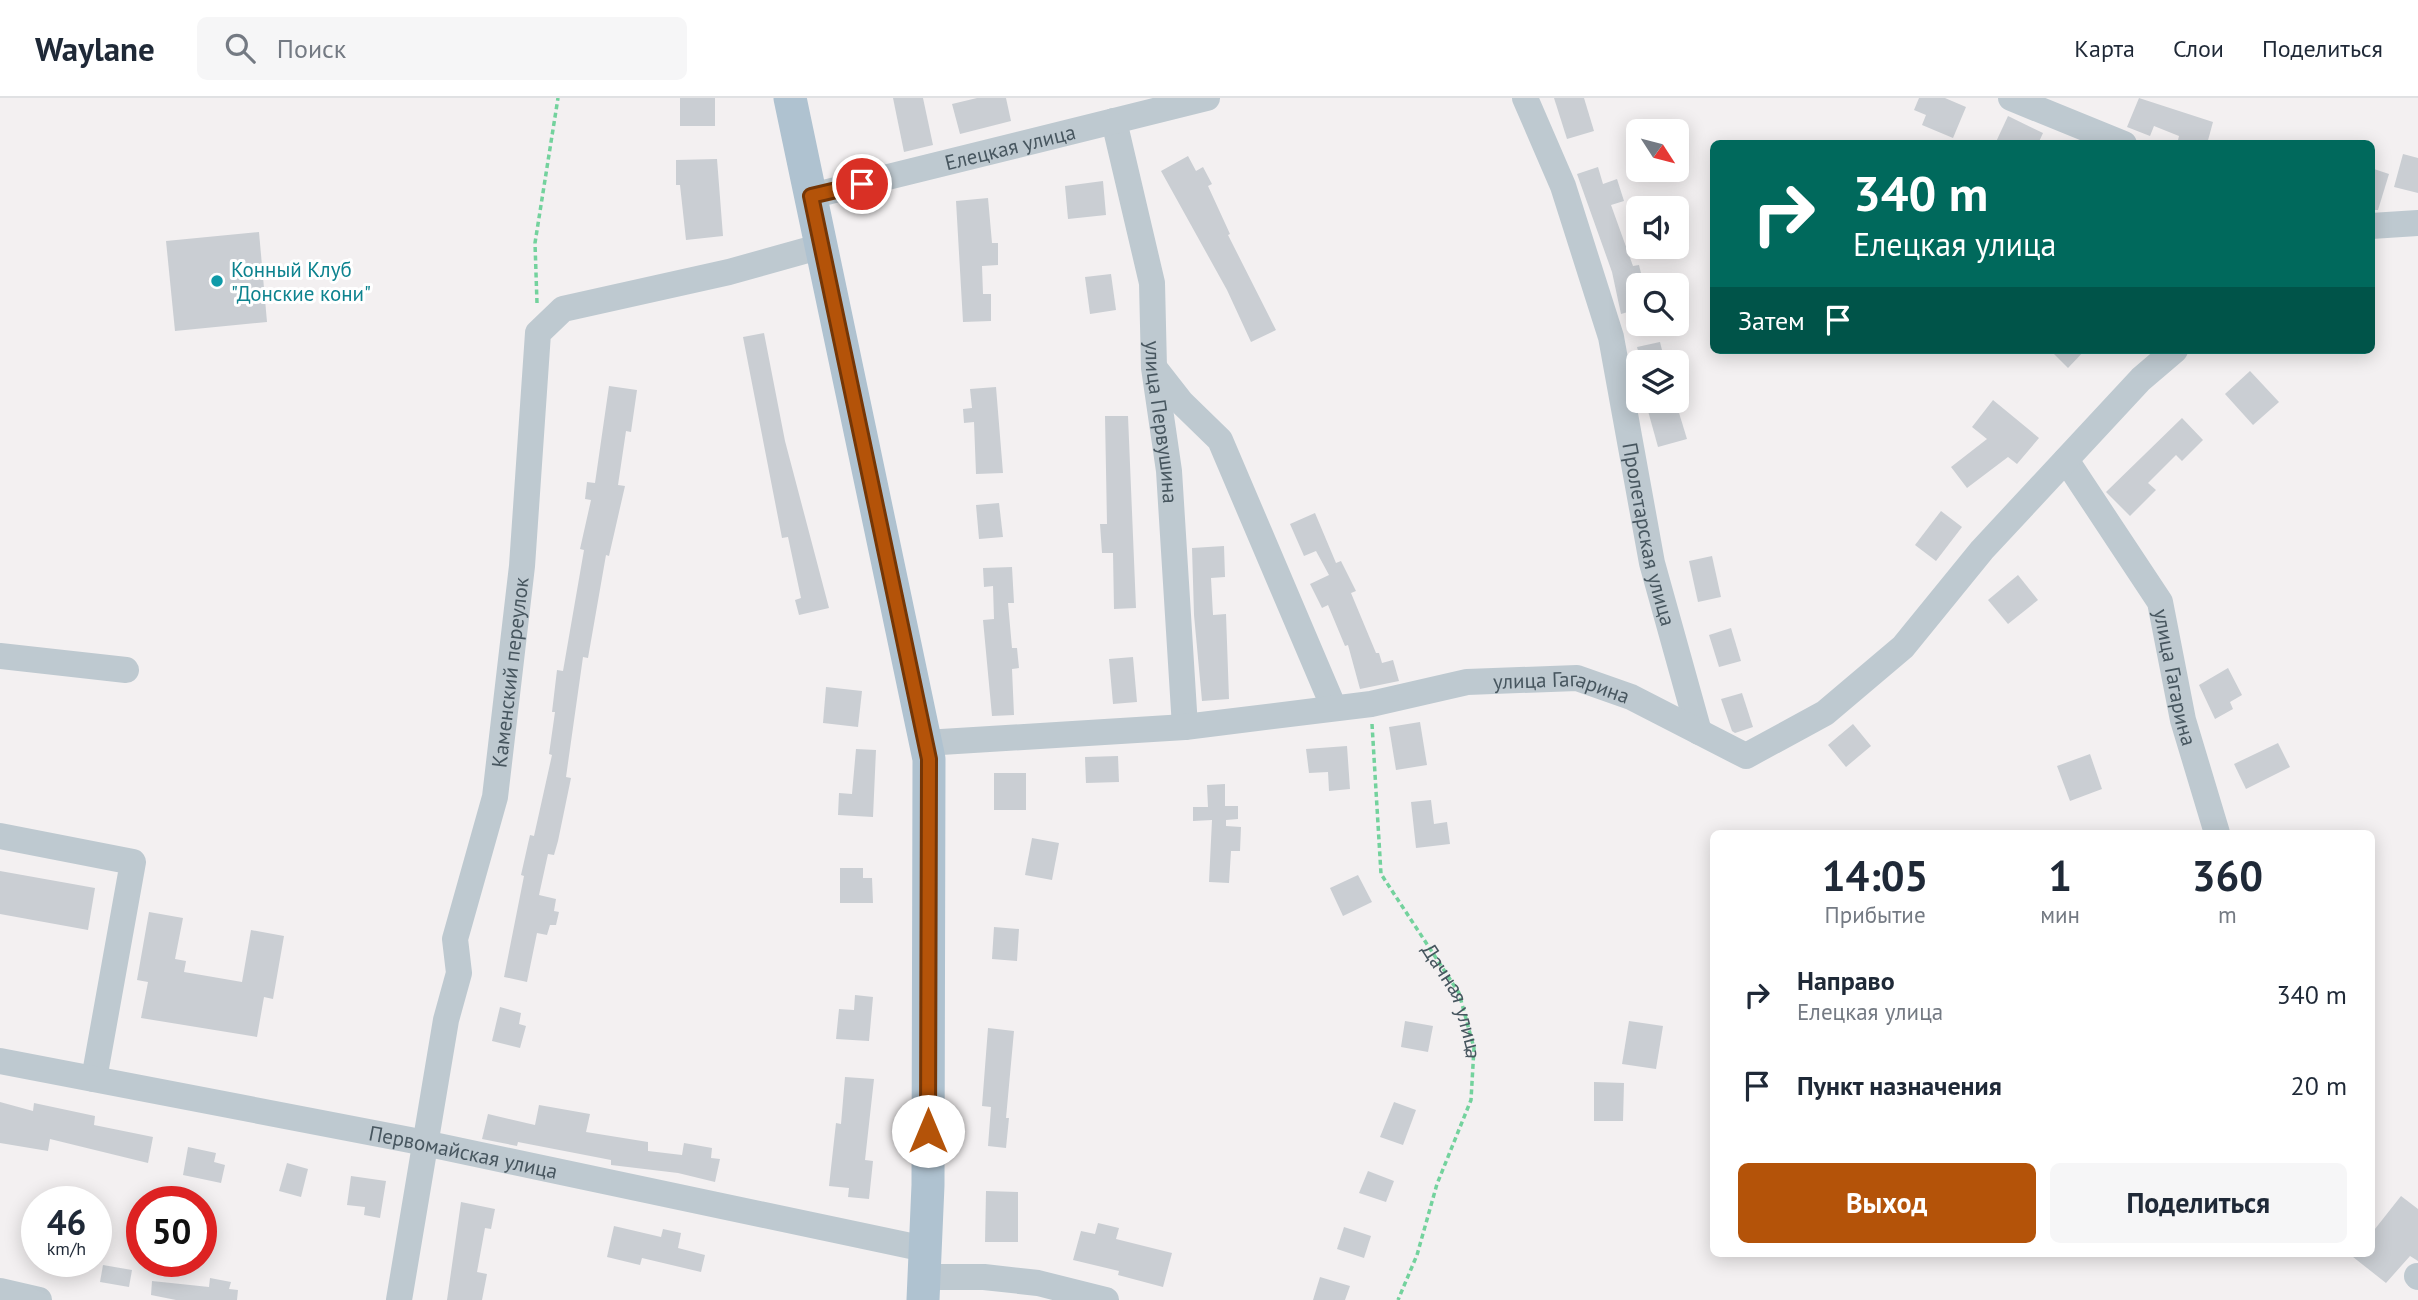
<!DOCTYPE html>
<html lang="ru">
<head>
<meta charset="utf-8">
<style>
	body { margin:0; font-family:"PT Sans",sans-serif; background:#f6f6f7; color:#1f2937; height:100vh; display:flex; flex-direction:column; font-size:26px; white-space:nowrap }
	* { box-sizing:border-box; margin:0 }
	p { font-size:23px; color:#747a83 }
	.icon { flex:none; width:38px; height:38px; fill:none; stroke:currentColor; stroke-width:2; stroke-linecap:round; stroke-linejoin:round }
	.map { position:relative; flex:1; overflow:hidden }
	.panel { position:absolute; left:1710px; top:732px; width:665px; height:427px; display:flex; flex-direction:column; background:#fff; border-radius:10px; box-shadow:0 4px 18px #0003 }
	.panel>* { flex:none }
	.banner { position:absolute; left:1710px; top:42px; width:665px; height:214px; border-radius:10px; box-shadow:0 4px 18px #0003; background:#00695c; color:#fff; overflow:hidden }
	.needle { width:46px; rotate:126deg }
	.buttons { position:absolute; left:1626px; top:21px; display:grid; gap:14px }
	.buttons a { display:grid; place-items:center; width:63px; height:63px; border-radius:10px; background:#fff; box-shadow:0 4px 18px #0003; font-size:35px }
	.speed { position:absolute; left:21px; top:1088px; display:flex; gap:14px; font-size:35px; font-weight:700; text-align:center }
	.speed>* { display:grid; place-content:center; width:91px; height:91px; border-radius:50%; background:#fff; box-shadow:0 4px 18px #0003; line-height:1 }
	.speed small { font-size:18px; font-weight:400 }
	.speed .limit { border:10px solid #d22; background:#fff; color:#111 }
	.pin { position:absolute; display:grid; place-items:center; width:60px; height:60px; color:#fff; margin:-30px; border:4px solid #fff; border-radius:50%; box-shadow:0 2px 7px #0007 }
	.me { position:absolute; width:77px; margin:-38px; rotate:0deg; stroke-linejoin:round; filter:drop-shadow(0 0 5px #0008) }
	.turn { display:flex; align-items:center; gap:24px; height:147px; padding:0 28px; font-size:32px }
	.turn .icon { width:91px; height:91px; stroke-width:2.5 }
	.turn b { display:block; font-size:49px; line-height:60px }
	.then { display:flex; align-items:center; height:66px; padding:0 28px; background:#0003; gap:14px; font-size:26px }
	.eta { display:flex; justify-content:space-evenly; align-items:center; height:119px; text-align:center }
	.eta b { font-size:42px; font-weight:700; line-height:49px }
	.button { display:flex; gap:14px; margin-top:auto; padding:14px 28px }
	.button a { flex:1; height:80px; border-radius:10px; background:#b45309; color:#fff; font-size:28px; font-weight:700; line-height:80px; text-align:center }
	.button a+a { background:#f6f6f7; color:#1f2937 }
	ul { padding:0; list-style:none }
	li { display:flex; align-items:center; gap:21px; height:91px; padding:0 28px }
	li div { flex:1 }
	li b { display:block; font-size:26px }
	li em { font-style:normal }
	header { display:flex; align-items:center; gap:42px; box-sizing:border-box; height:98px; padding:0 35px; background:#fff; border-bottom:2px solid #e0e1e3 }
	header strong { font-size:33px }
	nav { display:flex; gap:38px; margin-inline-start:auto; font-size:24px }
	.search { width:490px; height:63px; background:#f6f6f7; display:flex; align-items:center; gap:18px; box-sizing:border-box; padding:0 24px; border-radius:10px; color:#747a83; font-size:26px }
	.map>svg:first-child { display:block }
	.building { fill:#caced3 }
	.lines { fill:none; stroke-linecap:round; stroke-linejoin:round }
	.path { stroke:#73d29d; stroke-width:3.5; stroke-dasharray:5 3.5; stroke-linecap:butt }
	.minor { stroke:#bec9d0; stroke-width:26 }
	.major { stroke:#afc2d0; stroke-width:33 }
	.route-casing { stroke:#753606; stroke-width:18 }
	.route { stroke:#b45309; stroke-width:12 }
	.culture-dot { fill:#0f9aa8; stroke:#fff; stroke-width:2.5 }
	.labels { text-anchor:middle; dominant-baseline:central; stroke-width:6; stroke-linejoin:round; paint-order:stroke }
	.street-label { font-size:21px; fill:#47565f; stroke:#fff }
	.culture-label { font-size:21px; fill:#0d838f; stroke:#fff; text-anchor:start }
</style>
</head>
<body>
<header>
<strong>Waylane</strong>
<div class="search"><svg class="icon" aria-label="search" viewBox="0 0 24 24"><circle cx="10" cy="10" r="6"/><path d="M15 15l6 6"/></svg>Поиск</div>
<nav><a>Карта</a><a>Слои</a><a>Поделиться</a></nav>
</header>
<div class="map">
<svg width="2418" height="1202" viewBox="0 0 2418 1202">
	<rect width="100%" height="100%" fill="#f3f0f1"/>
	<g class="building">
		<rect x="680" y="0" width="35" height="28"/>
		<polygon points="893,0 923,0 933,47 904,54"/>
		<polygon points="977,0 1006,0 1011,23 960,36 952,6"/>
		<polygon points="1554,0 1584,0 1594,33 1567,41"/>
		<polygon points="1919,0 1945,0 1966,9 1953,40 1922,27 1926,17 1914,12"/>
		<polygon points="2139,0 2213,24 2207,46 2177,46 2179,38 2154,28 2150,38 2127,29"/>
		<polygon points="2008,18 2043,35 2038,46 1995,46"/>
		<polygon points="2403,56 2418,60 2418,95 2394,89"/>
		<polygon points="1188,58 1196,73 1203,69 1212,86 1208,88 1230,136 1228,137 1276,232 1251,244 1227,192 1161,73"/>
		<polygon points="717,61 723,138 686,142 680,87 676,87 676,62"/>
		<polygon points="1598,69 1603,86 1617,81 1624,103 1611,107 1633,168 1639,167 1644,187 1638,187 1638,211 1621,216 1612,174 1577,76"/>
		<polygon points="2371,70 2389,76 2378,112 2371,112"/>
		<polygon points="1103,83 1106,117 1068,121 1065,88"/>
		<polygon points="988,100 992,145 998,145 998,167 982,168 983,196 991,196 991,223 963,224 956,103"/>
		<polygon points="259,134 267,224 175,233 166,143"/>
		<polygon points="1111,176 1116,212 1090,216 1085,179"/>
		<polygon points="764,235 785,343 829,510 799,517 795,502 801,500 788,439 782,440 743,239"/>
		<polygon points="1660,244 1665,264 1641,264 1637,249"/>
		<polygon points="2050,252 2085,252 2068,270"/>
		<polygon points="2250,273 2279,304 2253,327 2225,296"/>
		<polygon points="609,288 637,292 631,334 626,333 618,387 625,388 609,458 606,457 588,560 583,559 566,679 571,680 558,743 554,757 548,756 539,797 556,801 554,813 559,814 556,827 550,827 547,837 537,835 527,884 504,879 524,778 521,777 530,737 534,738 552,657 549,656 555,614 552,614 557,572 563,573 584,452 580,451 591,402 585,401 587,384 595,385"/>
		<polygon points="996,289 1003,375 976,376 974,324 964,325 963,311 972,310 970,291"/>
		<polygon points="1993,302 2039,340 2017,366 2008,359 1967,390 1951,369 1987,341 1972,329"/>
		<polygon points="1676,305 1687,341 1658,349 1648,313"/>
		<polygon points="1105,318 1128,318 1136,510 1114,511 1113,455 1102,455 1100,426 1107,426"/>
		<polygon points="2182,320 2203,342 2182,363 2176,357 2148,385 2156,392 2130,418 2106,394"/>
		<polygon points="999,405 1003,439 979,441 976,407"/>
		<polygon points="1941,413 1962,429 1936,463 1915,447"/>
		<polygon points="1315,415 1336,465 1341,463 1356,493 1351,495 1376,555 1379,555 1382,565 1393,562 1399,583 1360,591 1348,547 1345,548 1328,507 1322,510 1310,486 1329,477 1316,453 1304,458 1290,426"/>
		<polygon points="1224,448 1225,479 1211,480 1213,517 1226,516 1229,601 1202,603 1194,517 1192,450"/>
		<polygon points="1712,458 1721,499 1698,504 1689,463"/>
		<polygon points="1012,469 1014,505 1008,505 1012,550 1017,550 1019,570 1012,571 1014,617 992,618 983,522 994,521 993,488 984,489 983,470"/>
		<polygon points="2018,477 2038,502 2008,526 1988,502"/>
		<polygon points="1731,530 1741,563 1719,569 1709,537"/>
		<polygon points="1133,559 1137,604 1113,606 1109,561"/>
		<polygon points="2228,570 2242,597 2230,604 2233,611 2215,621 2199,587"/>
		<polygon points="826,589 862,593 858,629 823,625"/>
		<polygon points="1742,595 1753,629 1735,635 1732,633 1721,601"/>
		<polygon points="1420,624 1427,667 1396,672 1389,629"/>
		<polygon points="1853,626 1871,648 1846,669 1828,647"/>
		<polygon points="2278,645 2290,669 2246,691 2234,666"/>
		<polygon points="1347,648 1350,691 1329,693 1328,674 1309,675 1306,651"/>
		<polygon points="856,651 876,652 873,719 838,717 839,695 852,696"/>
		<polygon points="2090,656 2102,691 2070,703 2057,668"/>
		<polygon points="1118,658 1119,684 1086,685 1085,659"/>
		<rect x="994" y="675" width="32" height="37"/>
		<polygon points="1225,686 1225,708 1238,708 1238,721 1226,722 1226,728 1241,729 1240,753 1231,753 1229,785 1209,784 1212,722 1193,723 1193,709 1208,709 1207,687"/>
		<polygon points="1431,702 1434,726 1447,724 1450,746 1416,750 1411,704"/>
		<polygon points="1032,740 1059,745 1052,782 1025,777"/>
		<polygon points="840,770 863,770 863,780 872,780 873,805 840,805"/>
		<polygon points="0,773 95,790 88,832 0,816"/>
		<polygon points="1358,777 1372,804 1343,818 1330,790"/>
		<polygon points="149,814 183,820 175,861 186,863 184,874 242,884 251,832 284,838 273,901 264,899 257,939 141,920 148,884 137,882"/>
		<polygon points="994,829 1019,831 1017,863 992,861"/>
		<polygon points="855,897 873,899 869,943 836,941 839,911 854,912"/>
		<polygon points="500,909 521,915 519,926 526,928 520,950 492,943"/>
		<polygon points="1405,923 1433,928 1428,954 1401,949"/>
		<polygon points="1629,923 1663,928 1656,971 1622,966"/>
		<polygon points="988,930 1014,933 1006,1020 1009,1020 1006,1050 988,1048 991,1009 982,1008"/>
		<polygon points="845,979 874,981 865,1062 873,1063 869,1101 848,1099 849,1090 829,1088 836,1025 841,1026"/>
		<polygon points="1594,984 1624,985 1623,1023 1594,1023"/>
		<polygon points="0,1004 33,1013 34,1005 95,1018 94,1027 153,1039 148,1065 50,1041 48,1053 0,1045"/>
		<polygon points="1394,1004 1416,1012 1403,1047 1380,1039"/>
		<polygon points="539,1007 590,1016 586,1034 648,1044 648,1053 682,1057 684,1045 712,1050 711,1060 720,1061 715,1084 678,1075 611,1067 611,1062 518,1044 517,1048 482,1041 488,1016 535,1027"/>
		<polygon points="188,1049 216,1055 214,1064 225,1067 221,1085 183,1077"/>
		<polygon points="287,1065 308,1071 301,1099 279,1093"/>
		<polygon points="1368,1073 1394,1083 1386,1104 1359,1095"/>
		<polygon points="351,1078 386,1083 380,1120 364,1117 365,1109 347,1107"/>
		<polygon points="986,1093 1018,1094 1018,1144 985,1144"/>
		<polygon points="2401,1098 2418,1111 2418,1163 2410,1158 2386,1185 2348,1155 2371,1155 2371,1136"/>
		<polygon points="461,1104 495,1111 491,1131 485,1130 477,1174 487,1176 482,1202 447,1202"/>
		<polygon points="1098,1125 1119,1130 1116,1141 1172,1155 1163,1189 1118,1177 1119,1173 1073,1162 1081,1133 1095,1136"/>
		<polygon points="614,1128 661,1139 663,1131 681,1135 678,1150 705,1157 701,1174 642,1160 640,1167 607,1159"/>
		<polygon points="1344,1129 1371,1138 1364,1160 1337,1151"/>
		<polygon points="103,1167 132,1172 129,1189 100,1184"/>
		<polygon points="1320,1179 1350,1188 1345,1202 1313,1202"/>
		<polygon points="210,1180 231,1184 229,1191 238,1192 237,1202 176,1202 151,1197 152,1183 209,1189"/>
	</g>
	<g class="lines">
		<g class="path">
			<polyline points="537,205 535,145 558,0"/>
			<path id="s1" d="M1372 626 1381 776 1459 895 1474 950 1471 1002 1437 1086 1417 1157 1398 1202"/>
		</g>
		<g class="minor">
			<path id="s2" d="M1525 0 1563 88 1611 239 1652 465 1699 634"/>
			<polyline points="2011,0 2124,46"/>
			<path id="s3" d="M1114 23 1152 185 1154 270 1169 373 1185 629"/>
			<path id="s4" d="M811 98 1207 0"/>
			<polyline points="2371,128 2418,125"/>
			<polyline points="1156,272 1181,304 1220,342 1334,610"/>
			<path id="s5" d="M2066 362 2160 504 2183 622 2217 735"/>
			<polyline points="0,558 126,572"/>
			<path id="s6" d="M925 645 1185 629 1371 606 1467 584 1577 580 1631 599 1746 658 1825 615 1903 549 1982 452 2141 281 2175 252"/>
			<polyline points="0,738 133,764 94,981"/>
			<path id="s7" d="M0 963 410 1042 925 1151"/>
			<polyline points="2417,1178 2418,1179"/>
			<polyline points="924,1179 984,1179 1038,1185 1106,1202"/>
			<polyline points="0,1193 39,1202"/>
			<path id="s8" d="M399 1202 446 922 459 875 455 841 495 699 522 468 538 235 563 211 729 174 822 148"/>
		</g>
		<polyline class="major" points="790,0 929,661 928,1087 923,1202"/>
	</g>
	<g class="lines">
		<g class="route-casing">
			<polyline id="route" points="862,86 811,98 929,661 928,1033"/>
		</g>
		<use href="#route" class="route"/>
	</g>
	<circle class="culture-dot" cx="217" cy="183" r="7"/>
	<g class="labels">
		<g class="street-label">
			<text stroke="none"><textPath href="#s4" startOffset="205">Елецкая улица</textPath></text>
			<text stroke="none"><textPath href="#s3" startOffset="306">улица Первушина</textPath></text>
			<text stroke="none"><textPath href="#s2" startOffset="455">Пролетарская улица</textPath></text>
			<text stroke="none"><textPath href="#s8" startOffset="640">Каменский переулок</textPath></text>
			<text stroke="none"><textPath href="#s5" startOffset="247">улица Гагарина</textPath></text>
			<text stroke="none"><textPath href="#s6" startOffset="642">улица Гагарина</textPath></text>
			<text stroke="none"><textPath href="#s1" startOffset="298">Дачная улица</textPath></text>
			<text stroke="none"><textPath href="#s7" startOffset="472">Первомайская улица</textPath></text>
		</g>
		<g class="culture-label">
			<text x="231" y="171">Конный Клуб<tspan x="231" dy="24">"Донские кони"</tspan></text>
		</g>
	</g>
</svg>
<div class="buttons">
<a><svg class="needle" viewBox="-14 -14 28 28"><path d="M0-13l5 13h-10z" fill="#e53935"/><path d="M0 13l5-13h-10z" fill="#747a83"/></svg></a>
<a><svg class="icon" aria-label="sound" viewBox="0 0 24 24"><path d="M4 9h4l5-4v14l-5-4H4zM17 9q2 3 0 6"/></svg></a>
<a><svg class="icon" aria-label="search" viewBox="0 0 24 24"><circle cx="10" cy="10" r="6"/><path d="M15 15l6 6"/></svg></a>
<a><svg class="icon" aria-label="layers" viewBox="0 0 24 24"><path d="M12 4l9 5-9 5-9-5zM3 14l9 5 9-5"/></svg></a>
</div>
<div class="speed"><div>46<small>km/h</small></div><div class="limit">50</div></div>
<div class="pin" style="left:862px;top:86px;background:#d93025"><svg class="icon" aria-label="arrive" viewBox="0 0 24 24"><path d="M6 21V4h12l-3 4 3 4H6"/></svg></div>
<svg class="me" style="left:928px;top:1033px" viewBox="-20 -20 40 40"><circle r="19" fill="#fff"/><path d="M0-13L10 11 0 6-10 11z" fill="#b45309"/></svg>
<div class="banner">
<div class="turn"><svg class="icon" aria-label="right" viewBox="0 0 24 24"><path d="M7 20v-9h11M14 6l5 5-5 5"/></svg><div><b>340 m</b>Елецкая улица</div></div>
<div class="then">Затем<svg class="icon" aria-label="arrive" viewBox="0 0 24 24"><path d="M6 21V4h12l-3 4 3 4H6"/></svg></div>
</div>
<section class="panel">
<div class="eta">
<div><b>14:05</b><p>Прибытие</p></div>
<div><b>1</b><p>мин</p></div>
<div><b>360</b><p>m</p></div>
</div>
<ul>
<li><svg class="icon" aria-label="right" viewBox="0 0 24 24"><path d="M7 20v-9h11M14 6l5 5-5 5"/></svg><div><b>Направо</b><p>Елецкая улица</p></div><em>340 m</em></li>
<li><svg class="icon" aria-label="arrive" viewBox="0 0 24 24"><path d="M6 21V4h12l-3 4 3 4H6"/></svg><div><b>Пункт назначения</b></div><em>20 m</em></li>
</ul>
<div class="button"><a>Выход</a><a>Поделиться</a></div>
</section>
</div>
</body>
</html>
